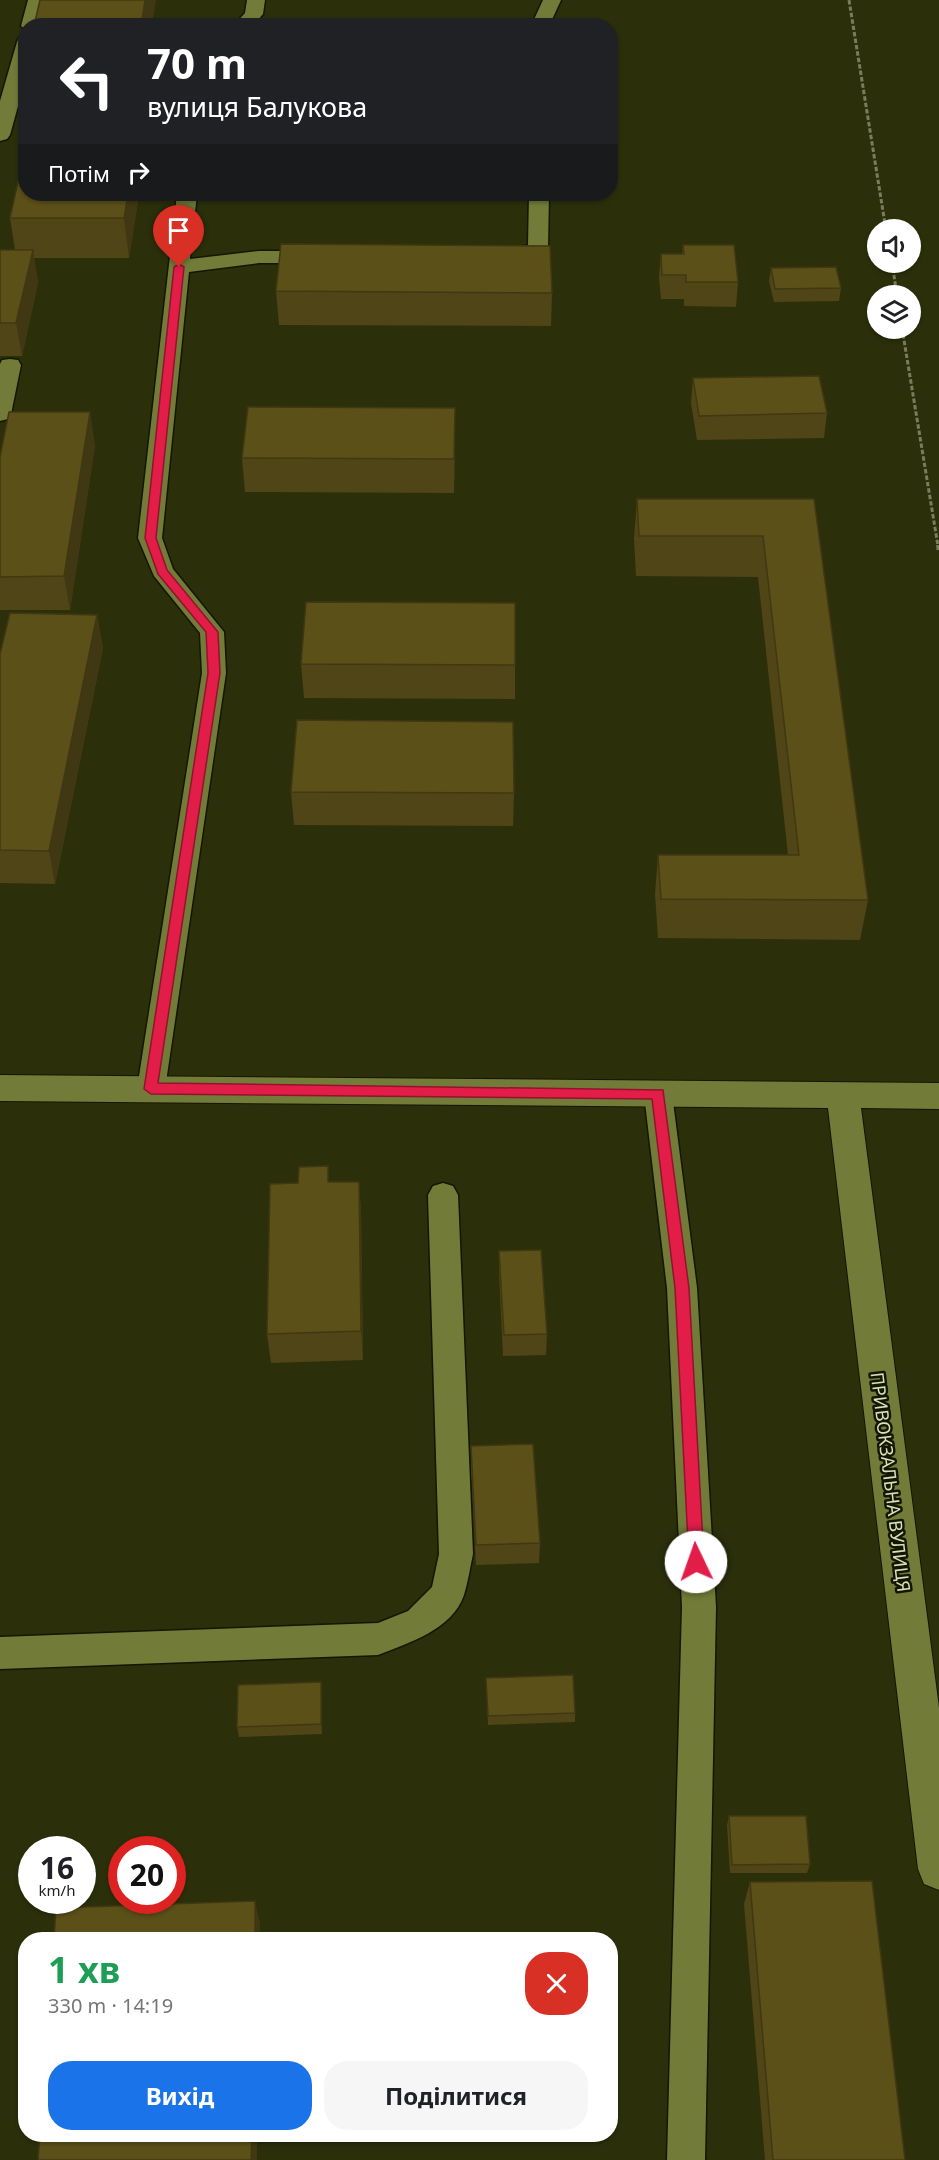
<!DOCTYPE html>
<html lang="uk">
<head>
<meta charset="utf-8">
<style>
	body { margin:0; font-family:"Noto Sans",sans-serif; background:#f6f6f6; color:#202124; height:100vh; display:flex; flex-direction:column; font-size:22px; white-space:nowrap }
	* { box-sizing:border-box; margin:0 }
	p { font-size:20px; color:#757577 }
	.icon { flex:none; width:33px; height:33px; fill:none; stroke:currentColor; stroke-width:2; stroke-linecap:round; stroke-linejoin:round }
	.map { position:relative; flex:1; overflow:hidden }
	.side { position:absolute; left:18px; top:1932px; width:600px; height:210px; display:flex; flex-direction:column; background:#fff; border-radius:24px; box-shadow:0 2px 4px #0004 }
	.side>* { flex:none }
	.hud { position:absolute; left:18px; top:18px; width:600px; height:183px; border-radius:24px; box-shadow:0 2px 4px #0004; background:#202124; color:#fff; overflow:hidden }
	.controls { position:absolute; left:867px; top:219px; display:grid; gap:12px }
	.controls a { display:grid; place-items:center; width:54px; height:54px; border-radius:50%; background:#fff; box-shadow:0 2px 4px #0004; font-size:30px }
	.speed { position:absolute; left:18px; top:1836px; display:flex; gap:12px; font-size:30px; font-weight:700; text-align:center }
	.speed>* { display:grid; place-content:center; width:78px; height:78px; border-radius:50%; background:#fff; box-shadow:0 2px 4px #0004; line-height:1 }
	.speed small { font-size:15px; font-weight:400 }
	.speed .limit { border:9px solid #d22; background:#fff; color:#111 }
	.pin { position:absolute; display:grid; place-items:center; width:51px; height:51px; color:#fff; margin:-62px -26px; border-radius:50% 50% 50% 0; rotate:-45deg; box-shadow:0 0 6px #0007 }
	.pin .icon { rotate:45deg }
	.me { position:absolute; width:66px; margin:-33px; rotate:357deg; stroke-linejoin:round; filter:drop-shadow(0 0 4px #0008) }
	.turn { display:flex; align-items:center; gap:21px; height:126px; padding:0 30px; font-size:27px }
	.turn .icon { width:78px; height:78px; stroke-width:2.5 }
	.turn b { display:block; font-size:42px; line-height:51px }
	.then { display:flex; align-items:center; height:57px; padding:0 30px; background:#0003; gap:12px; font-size:22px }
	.round { display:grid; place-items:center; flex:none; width:63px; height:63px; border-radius:24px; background:#f6f6f6 }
	.overview { display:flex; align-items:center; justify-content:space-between; height:102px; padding:0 30px }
	h1 { font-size:36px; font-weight:700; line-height:45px; color:#1e9e55 }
	.primary-button { display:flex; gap:12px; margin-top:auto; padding:12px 30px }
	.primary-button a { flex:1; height:69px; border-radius:24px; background:#1a73e8; color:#fff; font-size:24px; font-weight:700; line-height:69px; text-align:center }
	.primary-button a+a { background:#f6f6f6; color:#202124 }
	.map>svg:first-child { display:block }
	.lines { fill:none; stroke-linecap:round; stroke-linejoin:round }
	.lane-casing { stroke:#141703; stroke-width:3 }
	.street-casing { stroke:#141703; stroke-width:2 }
	.path-far1 { stroke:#787e5a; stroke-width:3; stroke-dasharray:4.5 2; stroke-linecap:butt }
	.path { stroke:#787e5a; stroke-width:4; stroke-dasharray:5 3; stroke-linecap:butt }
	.lane { fill:#727c38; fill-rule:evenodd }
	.street { fill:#727c38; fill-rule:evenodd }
	.wall { fill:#4f4516 }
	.shaded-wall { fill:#403812 }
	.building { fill:#5c5019; stroke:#403812; stroke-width:1.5 }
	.route { fill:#e11d48; stroke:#92132f; stroke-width:1.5 }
	.labels { text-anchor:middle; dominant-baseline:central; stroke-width:5; stroke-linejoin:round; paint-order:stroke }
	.street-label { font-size:18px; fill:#d9e0bd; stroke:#141700 }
</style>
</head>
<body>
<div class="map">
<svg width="939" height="2160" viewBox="0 0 939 2160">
	<rect width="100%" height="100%" fill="#2b300b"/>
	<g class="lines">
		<g class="lane-casing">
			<g id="lane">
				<polygon points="28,0 46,0 39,26 26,26 26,30 21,26"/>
				<polygon points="247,0 265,0 263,14 253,26 233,26 245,13"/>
				<polygon points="543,0 561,0 549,26 531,26"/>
				<polygon points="26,37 26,77 10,135 7,139 0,141 0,101 17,42 19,38"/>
				<polygon points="177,194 197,194 190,259 259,251 319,251 326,253 329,257 326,261 319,263 259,263 189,272 162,538 173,569 224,632 226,673 165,1089 161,1097 151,1100 141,1097 137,1089 202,673 200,633 154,576 138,538"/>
				<path d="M529 194H549L548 248C539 262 512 265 497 261L494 257 497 253 511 252 528 245Z"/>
				<polygon points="10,359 18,360 21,365 11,414 8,419 0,421 0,364 2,360"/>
				<polygon points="658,1083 668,1086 672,1094 697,1288 716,1607 705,2160 667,2160 682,1607 667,1288 644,1094 648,1086"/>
				<path d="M443 1183 453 1186 458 1195 473 1554C470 1568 468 1582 464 1595 452 1630 408 1643 378 1655L0 1669V1637L378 1623 408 1611 432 1587 439 1554 428 1195 433 1186Z"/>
			</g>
		</g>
		<g class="street-casing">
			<polygon id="street" points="0,1075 939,1083 939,1109 861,1108 939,1708 939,1890 924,1884 918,1869 828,1108 0,1101"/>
		</g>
		<g class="path-far1">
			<polyline points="849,0 886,230"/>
			<polyline points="892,262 897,296"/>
			<polyline points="902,328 938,546"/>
		</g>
		<polyline class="path" points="938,545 939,553"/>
		<use href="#lane" class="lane"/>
		<use href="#street" class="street"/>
	</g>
	<g class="wall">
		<polygon points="26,194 139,194 129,258 34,258 38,283 22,356 0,356 0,250 15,250 10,218"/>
		<polygon points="683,245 738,282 736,307 684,306 684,299 661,299 659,278 661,254 682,254"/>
		<polygon points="771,268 841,288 839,301 774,302 769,281"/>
		<polygon points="276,291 552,293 551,326 279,325"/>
		<polygon points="693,378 827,413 824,438 697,440 691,403"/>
		<polygon points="455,442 454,493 245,492 242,458"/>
		<polygon points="95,445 70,610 0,610 0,457"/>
		<polygon points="637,499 814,499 868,900 860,940 658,938 655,894 658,855 788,855 758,577 636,576 634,539"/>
		<polygon points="97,615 103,648 55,884 0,883 0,654"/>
		<polygon points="301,664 515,665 515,699 304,698"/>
		<polygon points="291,792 514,793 513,826 294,825"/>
		<polygon points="329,1182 359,1182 361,1212 363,1360 271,1363 267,1334"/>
		<polygon points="499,1251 547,1334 546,1355 503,1356 499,1273"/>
		<polygon points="471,1446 540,1543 539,1563 476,1565 471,1466"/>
		<polygon points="486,1678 575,1713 575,1722 488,1725"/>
		<polygon points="322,1692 322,1734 239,1737 237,1727"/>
		<polygon points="729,1816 810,1864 807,1873 730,1873 727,1825"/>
		<polygon points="750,1882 905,2160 765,2160 744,1904"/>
	</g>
	<g class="shaded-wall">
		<polygon points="145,0 156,0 152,26 141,26"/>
		<polygon points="128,194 139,194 129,258 124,218"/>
		<polygon points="33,250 38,283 22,356 16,323"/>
		<polygon points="455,408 455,442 454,493 454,459"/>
		<polygon points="90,412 95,445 70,610 64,576"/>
		<polygon points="97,615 103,648 55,884 49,851"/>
		<polygon points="359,1182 361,1212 363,1360 361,1331"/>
		<polygon points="321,1682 322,1692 322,1734 321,1724"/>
		<polygon points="255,1901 260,1923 260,1940 255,1940"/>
		<polygon points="252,2134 257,2134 257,2160 251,2160"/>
	</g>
	<g class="building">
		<polygon points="40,0 145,0 141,26 34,26"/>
		<polygon points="26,146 26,194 128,194 124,218 10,218"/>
		<polygon points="281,244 550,246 552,293 276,291"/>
		<polygon points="683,245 734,245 738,282 686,282 686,275 662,275 661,254 684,254"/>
		<polygon points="0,250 33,250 16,323 0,323"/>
		<polygon points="836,267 841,288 775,289 771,268"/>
		<polygon points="819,376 827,413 699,416 693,378"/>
		<polygon points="248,407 455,408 454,459 242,458"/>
		<polygon points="9,412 90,412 64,576 0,577 0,457"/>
		<polygon points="637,499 814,499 868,900 661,899 658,855 799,855 763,536 639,536"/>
		<polygon points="306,602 515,603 515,665 301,664"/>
		<polygon points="10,613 97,615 49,851 0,850 0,654"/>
		<polygon points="297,720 513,722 514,793 291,792"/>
		<polygon points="328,1166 328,1182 359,1182 361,1331 267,1334 270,1184 298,1183 299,1167"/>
		<polygon points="541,1250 547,1334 504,1335 499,1251"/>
		<polygon points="533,1444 540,1543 476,1545 471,1446"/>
		<polygon points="573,1675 575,1713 488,1716 486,1678"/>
		<polygon points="321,1682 321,1724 237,1727 238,1685"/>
		<polygon points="729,1816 806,1816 810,1864 732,1865"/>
		<polygon points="872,1881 905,2160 773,2160 750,1882"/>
		<polygon points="255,1901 255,1940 54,1940 56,1908"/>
		<polygon points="40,2134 252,2134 251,2160 38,2160"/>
	</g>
	<polygon class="route" points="179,264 184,267 156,538 167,570 218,632 220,673 158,1083 663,1090 689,1288 704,1562 702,1567 696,1569 691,1567 689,1562 675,1288 652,1099 151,1094 144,1089 208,673 206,632 158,574 145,538 174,267"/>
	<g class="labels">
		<g class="street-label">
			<text transform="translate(891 1482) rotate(83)">ПРИВОКЗАЛЬНА ВУЛИЦЯ</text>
		</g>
	</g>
</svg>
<div class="controls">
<a><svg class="icon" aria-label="sound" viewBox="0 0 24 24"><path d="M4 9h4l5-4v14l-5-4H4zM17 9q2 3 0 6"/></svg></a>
<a><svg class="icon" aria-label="layers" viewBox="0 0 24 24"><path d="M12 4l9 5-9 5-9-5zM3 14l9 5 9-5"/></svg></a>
</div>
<div class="speed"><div>16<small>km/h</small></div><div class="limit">20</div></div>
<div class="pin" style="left:179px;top:267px;background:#d93025"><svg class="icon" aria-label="arrive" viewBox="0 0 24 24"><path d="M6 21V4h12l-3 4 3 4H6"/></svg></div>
<svg class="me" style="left:696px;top:1562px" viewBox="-20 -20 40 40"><circle r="19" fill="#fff"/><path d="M0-13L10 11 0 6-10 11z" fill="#e11d48"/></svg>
<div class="hud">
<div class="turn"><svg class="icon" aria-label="left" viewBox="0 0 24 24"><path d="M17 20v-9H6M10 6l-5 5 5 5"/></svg><div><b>70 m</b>вулиця Балукова</div></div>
<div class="then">Потім<svg class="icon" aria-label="right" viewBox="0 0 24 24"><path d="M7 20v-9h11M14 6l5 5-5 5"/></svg></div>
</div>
<section class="side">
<div class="overview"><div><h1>1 хв</h1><p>330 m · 14:19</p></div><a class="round" style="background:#d93025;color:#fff"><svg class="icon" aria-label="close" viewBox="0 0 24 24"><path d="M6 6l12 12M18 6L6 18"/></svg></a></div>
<div class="primary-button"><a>Вихід</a><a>Поділитися</a></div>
</section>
</div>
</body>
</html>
